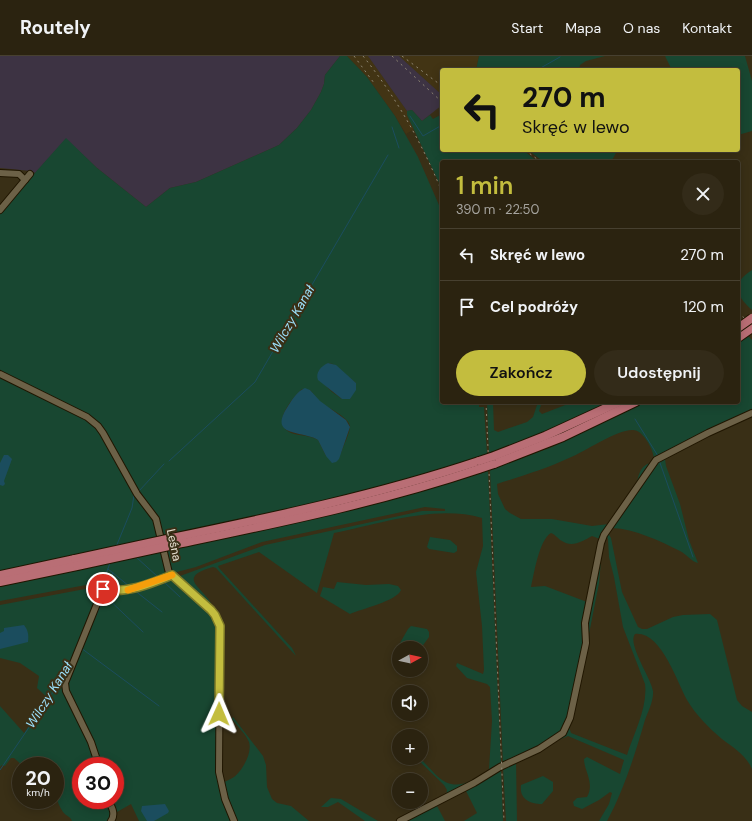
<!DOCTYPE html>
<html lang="pl">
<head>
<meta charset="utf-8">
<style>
	body { margin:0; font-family:"DM Sans",sans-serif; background:#332b19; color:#f1f3f6; height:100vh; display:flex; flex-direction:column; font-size:15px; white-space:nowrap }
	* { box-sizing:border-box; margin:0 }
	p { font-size:13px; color:#a6a49f }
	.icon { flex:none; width:22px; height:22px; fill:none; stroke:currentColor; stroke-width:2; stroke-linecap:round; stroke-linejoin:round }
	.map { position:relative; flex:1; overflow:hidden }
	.side { position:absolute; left:440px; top:104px; width:300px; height:244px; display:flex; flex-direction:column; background:#2b2310; border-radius:4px; box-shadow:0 2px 10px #0003,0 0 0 1px #474030 }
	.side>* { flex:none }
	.hud { position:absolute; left:440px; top:12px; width:300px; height:84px; border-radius:4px; box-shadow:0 2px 10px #0003,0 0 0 1px #474030; background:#c3bd3e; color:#111; overflow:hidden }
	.needle { width:26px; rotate:82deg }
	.controls { position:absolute; left:392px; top:585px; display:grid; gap:8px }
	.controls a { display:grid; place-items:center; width:36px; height:36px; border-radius:50%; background:#2b2310; box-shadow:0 2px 10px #0003,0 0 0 1px #474030; font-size:20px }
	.speed { position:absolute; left:12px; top:701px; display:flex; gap:8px; font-size:20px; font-weight:700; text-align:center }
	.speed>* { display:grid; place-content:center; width:52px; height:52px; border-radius:50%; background:#2b2310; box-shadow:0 2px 10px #0003,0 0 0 1px #474030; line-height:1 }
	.speed small { font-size:10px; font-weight:400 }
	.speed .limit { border:6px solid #d22; background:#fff; color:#111 }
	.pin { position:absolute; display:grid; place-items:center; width:34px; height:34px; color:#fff; margin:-17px; border:2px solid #fff; border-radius:50%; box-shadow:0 1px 4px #0007 }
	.me { position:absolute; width:44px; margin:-22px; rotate:1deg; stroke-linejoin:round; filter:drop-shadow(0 0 3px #0008) }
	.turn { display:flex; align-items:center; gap:14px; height:84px; padding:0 16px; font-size:18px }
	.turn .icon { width:52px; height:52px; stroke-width:2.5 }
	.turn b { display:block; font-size:28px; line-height:34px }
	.round { display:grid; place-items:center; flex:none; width:42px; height:42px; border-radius:21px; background:#332b19 }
	.head { display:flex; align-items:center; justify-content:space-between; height:68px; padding:0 16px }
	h1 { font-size:24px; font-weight:600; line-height:30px; color:#c3bd3e }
	.action { display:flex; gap:8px; margin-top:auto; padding:8px 16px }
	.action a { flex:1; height:46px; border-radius:24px; background:#c3bd3e; color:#111; font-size:16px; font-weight:600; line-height:46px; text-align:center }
	.action a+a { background:#332b19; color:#f1f3f6 }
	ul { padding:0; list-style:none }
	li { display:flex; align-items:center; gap:12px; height:52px; padding:0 16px; border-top:1px solid #474030 }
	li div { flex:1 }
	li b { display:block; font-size:15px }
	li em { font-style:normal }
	header { display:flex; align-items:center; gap:24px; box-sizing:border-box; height:56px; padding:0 20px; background:#2b2310; border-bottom:1px solid #474030 }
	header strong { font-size:19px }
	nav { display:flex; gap:22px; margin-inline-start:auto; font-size:14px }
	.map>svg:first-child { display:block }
	.built { fill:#423414 }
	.industrial { fill:#3d3343 }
	.green { fill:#184731; fill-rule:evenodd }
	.water { fill:#1b4d5e }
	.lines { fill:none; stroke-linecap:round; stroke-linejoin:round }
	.stream { stroke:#1b4d5e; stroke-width:1 }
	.minor-casing { stroke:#201601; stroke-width:8 }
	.highway-casing { stroke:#201601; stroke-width:10 }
	.minor { stroke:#6c6147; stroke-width:6 }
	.highway { stroke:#b96e75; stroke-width:8 }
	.rail { stroke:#908875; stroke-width:1; stroke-dasharray:2 4; stroke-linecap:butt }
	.highway-bridge-casing { stroke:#201601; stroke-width:10; stroke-linecap:butt }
	.highway-bridge { stroke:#b96e75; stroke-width:8 }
	.route-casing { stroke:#7f7b28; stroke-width:10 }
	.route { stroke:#c3bd3e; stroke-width:7 }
	.slow { stroke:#f59e0b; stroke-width:7 }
	.labels { text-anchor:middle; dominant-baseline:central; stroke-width:4; stroke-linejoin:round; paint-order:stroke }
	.street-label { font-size:12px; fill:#e7e0d2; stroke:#392f16 }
	.water-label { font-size:13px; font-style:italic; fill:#9ce0fb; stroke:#392f16 }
</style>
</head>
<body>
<header>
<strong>Routely</strong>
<nav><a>Start</a><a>Mapa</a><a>O nas</a><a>Kontakt</a></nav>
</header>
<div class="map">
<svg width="752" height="765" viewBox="0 0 752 765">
	<rect width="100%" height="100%" fill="#392f16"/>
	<g class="built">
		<polygon points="347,0 368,0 407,55 407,59 414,73 406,78 395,60 367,21"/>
		<polygon points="399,0 479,0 476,14 442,14 442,39"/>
	</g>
	<g class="industrial">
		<polygon points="0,0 340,0 325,19 324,28 321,36 311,54 297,72 279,89 196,126 170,132 146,151 97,112 66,83 35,117 31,115 0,112"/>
		<polygon points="368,0 399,0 442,39 442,49 422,65 412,54 407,55"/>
	</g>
	<g class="green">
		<path d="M340 0H347L367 21 395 60 418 101 442 156V346H479V351H484L487 398C381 435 271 457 162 480L156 458 141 441 103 373 0 317V158L10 145 66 82 97 112 146 151 170 132 196 126 279 89 297 72 311 54 321 36 324 28 325 19ZM328 307 333 308 356 327 350 343H342L332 336 322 326 318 316ZM302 333 310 334C313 337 316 342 320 346 327 352 348 360 350 370 351 374 343 391 341 397L326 400 318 384C310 379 299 380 291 377 270 368 292 342 302 333Z"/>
		<polygon points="479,0 605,0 586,5 580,9 579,14 476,14"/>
		<polygon points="665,0 745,0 752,25 752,75 738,79 738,14 672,14"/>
		<polygon points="412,54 422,65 430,59 433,63 442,58 442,94 523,94 538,106 442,106 442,133 407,59 407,55"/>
		<polygon points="528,94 616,94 617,95 611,106 544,106"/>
		<path d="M752 214V254C736 240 731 227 752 214Z"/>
		<path d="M748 280 752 284V355L663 399 636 429C639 419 640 409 651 407L654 402C653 393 643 374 633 374 618 373 584 396 569 402 546 413 521 420 497 428L498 438 505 453 510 457 521 463H552L592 470 609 468 600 483 592 480C583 485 572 492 562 485 558 483 556 479 551 477 539 484 534 518 531 531L545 530 587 546 584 586 571 650 561 676 539 691 503 708 490 414 552 391 645 346H738V287Z"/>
		<polygon points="0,320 83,361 95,371 151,459 159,481 0,515"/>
		<polygon points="487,346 493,346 494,374 498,376 527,366 533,361 538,346 542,346 539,355 542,358 573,346 611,346 555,372 489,397"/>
		<path d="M666 401 665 403 666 410 680 448 689 484 698 507C692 506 686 498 680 495 660 485 635 473 612 472L657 406Z"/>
		<path d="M488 415 501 709 446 740 447 734 444 729 416 702H420C438 720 446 737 473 724 479 721 485 718 489 713L492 665 490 631 487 628 467 622 456 610 457 607 483 618 484 614 482 570 476 516 483 490 482 462C437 448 379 468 334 477L317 537 259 496 218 510 219 512 292 592 296 600 216 512 213 511C171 523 210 533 214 555L180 523V520L265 489 422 455H445V453L425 451 262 486 196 511 177 516 170 515 166 495C273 469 383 451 488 415Z"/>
		<path d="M608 477 611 482 622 536 638 571 642 573H647L673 561 683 559 710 558 717 564 737 644 742 650 752 656V713C746 699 734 692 722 683 709 672 696 659 687 644 677 626 661 575 635 578 627 588 651 622 653 635 654 644 648 656 645 664 635 698 624 734 607 765H599L609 748 612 737 610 736 599 744 582 753 574 750 573 746 577 742 587 741C595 727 584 715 584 703L587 701 620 718 624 704 568 680 552 687 567 675 569 671 571 677 627 699C634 677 648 651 645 628L623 571 614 521 609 501 608 483 606 480Z"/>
		<polygon points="430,481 450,484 457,490 457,495 454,497 429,493 427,491"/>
		<polygon points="602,494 599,527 588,583 586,570"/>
		<polygon points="163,495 166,515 165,520 134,530 120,533 86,529 0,545 0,531"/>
		<polygon points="170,522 212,559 218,571 217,718 219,734 231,765 139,765 131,748 117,756 110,744 115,744 115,710 101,710 67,630 103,537"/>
		<path d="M337 526 366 529 389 528 398 530 401 534C397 545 361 553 350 558L320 540 323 531 334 533Z"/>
		<path d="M85 533H95L99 535 64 625 98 710H81V744H106L111 757 108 765H72C70 760 66 760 63 756 53 741 55 727 55 710H23L14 702H11L5 710 2 709 0 711V650L24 677 48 642 37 632 39 620 20 607 0 602V549Z"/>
		<polygon points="411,570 427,573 429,576 429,581 421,592 399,592 399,600 397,598 396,594 408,573"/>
		<path d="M233 661 263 700 266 709 267 731 272 743 277 747 291 750 309 765H237L223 727C226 725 231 723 234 721 243 714 254 694 248 684 244 676 237 670 232 663Z"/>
		<polygon points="516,705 517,765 506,765 503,711"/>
		<polygon points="501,712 503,765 464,765 477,757 465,733"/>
		<path d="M543 720 553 726V735L542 748C530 748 519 743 521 729Z"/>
		<polygon points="331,742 341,743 378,765 365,765 338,746 328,751 321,751"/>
		<polygon points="436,748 445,765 405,765"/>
	</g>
	<g class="water">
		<path d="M328 307 336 309 356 327V334L350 343H342L318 324C315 317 321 310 328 307Z"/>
		<path d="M305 332 310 334 320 345 346 364 350 371 339 403 336 406 332 407 326 400 318 384C303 374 267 382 288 350 292 344 297 335 305 332Z"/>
		<polygon points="4,399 8,399 12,403 4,425 5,428 3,430 0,429 0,407"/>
		<path d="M24 569C28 574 29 579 28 586L0 593V577L4 575V572Z"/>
		<polygon points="165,748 169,755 168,757 154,765 147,765 141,755 142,750"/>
	</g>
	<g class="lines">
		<g class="stream">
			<polyline points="537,14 560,1"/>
			<polyline points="410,60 423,80 442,69"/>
			<polyline points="392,71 399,92"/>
			<polyline points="635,363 658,400"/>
			<polyline points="659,404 693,501"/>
			<polyline points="169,405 255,326 388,99"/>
			<polyline points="139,435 164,408"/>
			<polyline points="116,491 132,452 134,439"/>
			<polyline points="136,501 158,521"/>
			<polyline points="108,513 129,530"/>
			<polyline points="163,525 180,541"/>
			<polyline points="102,529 110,507"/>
			<polyline points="106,530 113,517"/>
			<polyline points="134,534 162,556"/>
			<polyline points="104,539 143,576"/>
			<polyline points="93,565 102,547 103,541"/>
			<polyline points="81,592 159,650"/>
			<polyline points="0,714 66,617"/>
		</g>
		<g class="minor-casing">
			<g id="minor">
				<polyline points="0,117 19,118 25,124"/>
				<polyline points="0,154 30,118"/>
				<polyline points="0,318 87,361 98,370 103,377 137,438 156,463 169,517 211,554 218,565 220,575 219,716 225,743 234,765"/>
				<path d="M99 710 91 686 66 635 65 627 103 533C126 538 150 528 171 519"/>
				<path d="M108 744C112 751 116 758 111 765"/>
				<polyline points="400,765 474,727 500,711 539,693 563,677 570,662 586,587 585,567 601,487 604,479 656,404 708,377 752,357"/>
			</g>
		</g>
		<g class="highway-casing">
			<g id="highway">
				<polyline points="738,282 752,272"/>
				<polyline points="494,400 545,380 619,346"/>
				<polyline points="494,408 563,381 636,346"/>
				<path d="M167 483C272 461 377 439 479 405"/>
				<path d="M169 490C273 468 378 447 479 413"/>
				<polyline points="0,519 75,503"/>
				<polyline points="0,526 77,510"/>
			</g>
		</g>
		<use href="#minor" class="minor"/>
		<use href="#highway" class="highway"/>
		<g class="rail">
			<polyline points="354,0 374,27"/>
			<path d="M363 0C396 41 422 87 442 136"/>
			<polyline points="392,0 442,46"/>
			<polyline points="402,0 442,30"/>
			<polyline points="525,94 541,106"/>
			<polyline points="738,257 752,268"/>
			<polyline points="486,346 504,765"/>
		</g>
		<g class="highway-bridge-casing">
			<g id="highway-bridge">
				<polyline points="738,272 752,262"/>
				<polyline points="479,405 494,400"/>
				<polyline points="479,413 494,408"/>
				<polyline points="75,503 167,483"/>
				<polyline points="77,510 169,490"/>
			</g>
		</g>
		<use href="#highway-bridge" class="highway-bridge"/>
	</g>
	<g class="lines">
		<g class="route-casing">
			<path id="route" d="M103 533C126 538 150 528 172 519L211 554 215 559 220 570 219 658"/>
		</g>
		<use href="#route" class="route"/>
		<polyline class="slow" points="128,534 172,519"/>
	</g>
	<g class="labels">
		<g class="street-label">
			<text transform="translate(174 489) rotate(78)">Leśna</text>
		</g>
		<g class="water-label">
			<text transform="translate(292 263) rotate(-60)">Wilczy Kanał</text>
			<text transform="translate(49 639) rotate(-58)">Wilczy Kanał</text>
		</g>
	</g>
</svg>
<div class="controls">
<a><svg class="needle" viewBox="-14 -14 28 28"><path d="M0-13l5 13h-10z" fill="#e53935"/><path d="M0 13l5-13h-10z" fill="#a6a49f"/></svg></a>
<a><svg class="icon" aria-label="sound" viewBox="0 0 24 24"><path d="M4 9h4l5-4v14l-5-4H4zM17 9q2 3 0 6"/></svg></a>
<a>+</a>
<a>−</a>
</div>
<div class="speed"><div>20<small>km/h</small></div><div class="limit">30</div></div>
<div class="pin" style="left:103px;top:533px;background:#d93025"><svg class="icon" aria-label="arrive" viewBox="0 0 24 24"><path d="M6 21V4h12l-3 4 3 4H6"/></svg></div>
<svg class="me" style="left:219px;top:658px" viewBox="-20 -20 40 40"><path d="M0-17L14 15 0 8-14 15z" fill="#c3bd3e" stroke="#fff" stroke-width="4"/></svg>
<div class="hud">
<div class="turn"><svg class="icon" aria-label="left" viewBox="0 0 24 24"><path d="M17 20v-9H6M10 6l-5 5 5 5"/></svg><div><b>270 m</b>Skręć w lewo</div></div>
</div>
<section class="side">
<div class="head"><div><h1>1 min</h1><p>390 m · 22:50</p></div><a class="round"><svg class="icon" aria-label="close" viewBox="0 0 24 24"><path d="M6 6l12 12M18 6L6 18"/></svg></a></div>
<ul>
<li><svg class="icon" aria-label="left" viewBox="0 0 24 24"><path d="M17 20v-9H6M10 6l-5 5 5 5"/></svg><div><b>Skręć w lewo</b></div><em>270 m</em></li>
<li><svg class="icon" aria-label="arrive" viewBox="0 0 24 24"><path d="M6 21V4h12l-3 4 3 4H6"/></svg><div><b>Cel podróży</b></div><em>120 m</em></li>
</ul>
<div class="action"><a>Zakończ</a><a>Udostępnij</a></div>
</section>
</div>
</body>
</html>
